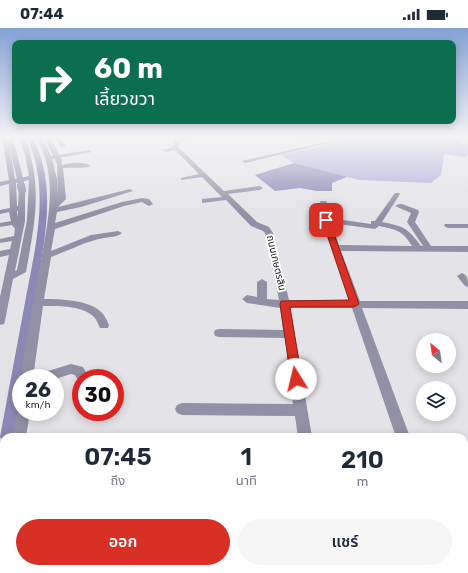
<!DOCTYPE html>
<html lang="th">
<head>
<meta charset="utf-8">
<style>
	body { margin:0; font-family:Rubik,"Noto Sans Thai",sans-serif; background:#f6f6f7; color:#1f2937; height:100vh; display:flex; flex-direction:column; font-size:15px; white-space:nowrap }
	* { box-sizing:border-box; margin:0 }
	p { font-size:13px; color:#747a83 }
	.icon { flex:none; width:22px; height:22px; fill:none; stroke:currentColor; stroke-width:2; stroke-linecap:round; stroke-linejoin:round }
	.map { position:relative; flex:1; overflow:hidden }
	.panel { position:absolute; left:0px; top:405px; width:468px; height:140px; display:flex; flex-direction:column; background:#fff; border-radius:12px 12px 0 0; box-shadow:0 2px 10px #0003 }
	.panel>* { flex:none }
	.top-card { position:absolute; left:12px; top:12px; width:444px; height:84px; border-radius:8px; box-shadow:0 2px 10px #0003; background:#0b6e4f; color:#fff; overflow:hidden }
	.needle { width:26px; rotate:331deg }
	.controls { position:absolute; left:416px; top:305px; display:grid; gap:8px }
	.controls a { display:grid; place-items:center; width:40px; height:40px; border-radius:50%; background:#fff; box-shadow:0 2px 10px #0003; font-size:20px }
	.speed { position:absolute; left:12px; top:341px; display:flex; gap:8px; font-size:20px; font-weight:700; text-align:center }
	.speed>* { display:grid; place-content:center; width:52px; height:52px; border-radius:50%; background:#fff; box-shadow:0 2px 10px #0003; line-height:1 }
	.speed small { font-size:10px; font-weight:400 }
	.speed .limit { border:6px solid #d22; background:#fff; color:#111 }
	.pin { position:absolute; display:grid; place-items:center; width:34px; height:34px; color:#fff; margin:-17px; border-radius:8px; box-shadow:0 2px 6px #0006 }
	.me { position:absolute; width:44px; margin:-22px; rotate:351deg; stroke-linejoin:round; filter:drop-shadow(0 0 3px #0008) }
	.turn { display:flex; align-items:center; gap:14px; height:84px; padding:0 16px; font-size:18px }
	.turn .icon { width:52px; height:52px; stroke-width:2.5 }
	.turn b { display:block; font-size:28px; line-height:34px }
	.eta { display:flex; justify-content:space-evenly; align-items:center; height:68px; text-align:center }
	.eta b { font-size:24px; font-weight:600; line-height:28px }
	.action { display:flex; gap:8px; margin-top:auto; padding:8px 16px }
	.action a { flex:1; height:46px; border-radius:24px; background:#d93025; color:#fff; font-size:16px; font-weight:600; line-height:46px; text-align:center }
	.action a+a { background:#f6f6f7; color:#1f2937 }
	.status { display:flex; justify-content:space-between; align-items:center; height:28px; padding:0 20px; background:#fff; direction:ltr }
	.status svg { height:11px; fill:currentColor }
	.map>svg:first-child { display:block }
	.forest { fill:#aeabdb }
	.water { fill:#8b88b5 }
	.lines { fill:none; stroke-linecap:round; stroke-linejoin:round }
	.canal { fill:#8b88b5; fill-rule:evenodd }
	.minor { fill:#9190a5; fill-rule:evenodd }
	.minor-bridge-far1 { stroke:#9190a5; stroke-width:6 }
	.minor-bridge { stroke:#9190a5; stroke-width:8 }
	.route { fill:#d93025; stroke:#8d1f18 }
	.labels { text-anchor:middle; dominant-baseline:central; stroke-width:4; stroke-linejoin:round; paint-order:stroke }
	.street-label { font-size:10px; fill:#1a1a1b; stroke:#fff }
</style>
</head>
<body>
<div class="status"><b>07:44</b><svg viewBox="0 0 49 12"><path d="M0 12V9h3v3zM5 12V6h3v6zM10 12V3h3v9zM15 12V0h3v12zM26 1h20v11H26zM47 4h2v5h-2z"/></svg></div>
<div class="map">
<svg width="468" height="545" viewBox="0 0 468 545">
	<rect width="100%" height="100%" fill="#e4e4e8"/>
	<polygon class="forest" points="362,109 438,109 468,116 468,127 465,129 444,126 441,147 431,155 360,152 294,135 281,127"/>
	<polygon class="water" points="294,135 360,152 347,149 332,155 332,163 317,163 300,160 275,163 255,147"/>
	<g class="lines">
		<g class="canal">
			<path d="M27 109H33C56 158 46 202 38 253 33 285 28 318 23 350H21V363L14 409H4V415L0 409C8 366 16 323 24 280 34 222 52 165 27 109Z"/>
			<polygon points="4,418 4,456 0,458 0,419"/>
		</g>
		<g class="minor">
			<path d="M2 109H8L15 151 29 148 25 127 19 109H25C43 159 35 193 26 244L13 251 5 293 4 296 0 297V269L9 227 0 229V223L10 221 12 213 0 215V211L14 208 15 201 12 197 0 199V195L11 193 9 184 0 186V182L10 180 9 156 0 158V154L9 152ZM29 152 27 192 17 242 15 243 25 193V162L22 160 19 162 18 178H17L16 155ZM17 183H18L17 190Z"/>
			<path d="M36 109H42L51 128 89 122 92 124 52 131 57 151 58 171 57 132H61L62 137C71 135 83 133 91 138 86 141 70 139 63 140L66 171 58 179 130 161 133 163 81 179 57 184 55 195 122 174 142 170 149 171 153 176 149 178 142 174 124 178 55 201 51 223 91 207 118 203 122 205C118 209 110 209 104 210 86 213 68 223 51 229L44 271C60 271 90 272 101 284 105 287 107 293 109 297L108 300H100C98 296 97 292 94 289 82 277 58 278 43 278L33 350H21C25 311 34 272 41 233 48 191 59 149 36 109Z"/>
			<polygon points="54,109 60,109 66,118 65,119 61,119"/>
			<path d="M183 109H191L180 114 178 119 224 163 260 158 263 160 260 162 228 166 257 194 269 199 273 205 289 272 350 273 322 192 320 173H326L327 175 329 190 371 196V193H375L395 165H399L400 166 382 194C403 198 408 200 421 218H423L407 194 411 185 395 178 399 176H402L418 182 419 184 415 194 431 218H468V224L341 223 360 273H468V281L362 280 410 409H396L352 280H290L312 409H298L295 388 182 387 177 385 175 381 177 377 182 375 293 376 285 310 219 309 215 308 214 305 215 302 219 301 283 302 280 280 247 275 242 271 247 267 257 269V254L262 251 267 254V271L279 272 265 205 263 203 251 198 226 172 202 175V171L222 169 202 149 181 152V150L199 146 175 122 166 124 163 122 173 119 176 112ZM331 195 375 201 379 198C397 202 402 202 412 218L339 217Z"/>
			<polygon points="307,109 325,109 303,113 300,111"/>
			<polygon points="329,109 336,109 342,112 245,135 242,133 334,112"/>
			<polygon points="457,109 463,109 458,118 454,118"/>
			<polygon points="445,196 468,196 468,200 448,200 444,198"/>
			<path d="M462 245C468 247 468 253 468 259L465 258 457 248Z"/>
			<polygon points="71,336 83,339 89,350 81,350 81,355 79,354 75,347 71,346 55,351 36,350 38,346"/>
			<polygon points="21,379 21,384 30,384 26,409 12,409 18,380"/>
			<polygon points="4,513 4,541 10,541 10,545 0,545 0,515"/>
			<rect x="314" y="541" width="18" height="4"/>
			<polygon points="443,541 461,541 463,545 445,545"/>
		</g>
		<g class="minor-bridge-far1">
			<polyline points="10,109 22,159"/>
			<polyline points="47,109 59,133"/>
		</g>
		<polyline class="minor-bridge" points="21,158 22,162"/>
	</g>
	<linearGradient id="sky" x2="0" y2="1"><stop stop-color="#83a2d4"/><stop offset="0.59" stop-color="#f3f3f5"/><stop offset="1" stop-color="#f3f3f5" stop-opacity="0"/></linearGradient>
	<rect width="468" height="185" fill="url(#sky)"/>
	<polygon class="route" points="326,190 329,192 359,276 354,279 290,279 302,351 300,355 296,356 292,355 291,351 280,276 281,273 349,272 322,192"/>
	<g class="labels">
		<g class="street-label">
			<text transform="translate(276 235) rotate(77)">ถนนเกษตรสิน</text>
		</g>
	</g>
</svg>
<div class="controls">
<a><svg class="needle" viewBox="-14 -14 28 28"><path d="M0-13l5 13h-10z" fill="#e53935"/><path d="M0 13l5-13h-10z" fill="#747a83"/></svg></a>
<a><svg class="icon" aria-label="layers" viewBox="0 0 24 24"><path d="M12 4l9 5-9 5-9-5zM3 14l9 5 9-5"/></svg></a>
</div>
<div class="speed"><div>26<small>km/h</small></div><div class="limit">30</div></div>
<div class="pin" style="left:326px;top:192px;background:#d93025"><svg class="icon" aria-label="arrive" viewBox="0 0 24 24"><path d="M6 21V4h12l-3 4 3 4H6"/></svg></div>
<svg class="me" style="left:296px;top:351px" viewBox="-20 -20 40 40"><circle r="19" fill="#fff"/><path d="M0-13L10 11 0 6-10 11z" fill="#d93025"/></svg>
<div class="top-card">
<div class="turn"><svg class="icon" aria-label="right" viewBox="0 0 24 24"><path d="M7 20v-9h11M14 6l5 5-5 5"/></svg><div><b>60 m</b>เลี้ยวขวา</div></div>
</div>
<section class="panel">
<div class="eta">
<div><b>07:45</b><p>ถึง</p></div>
<div><b>1</b><p>นาที</p></div>
<div><b>210</b><p>m</p></div>
</div>
<div class="action"><a>ออก</a><a>แชร์</a></div>
</section>
</div>
</body>
</html>
